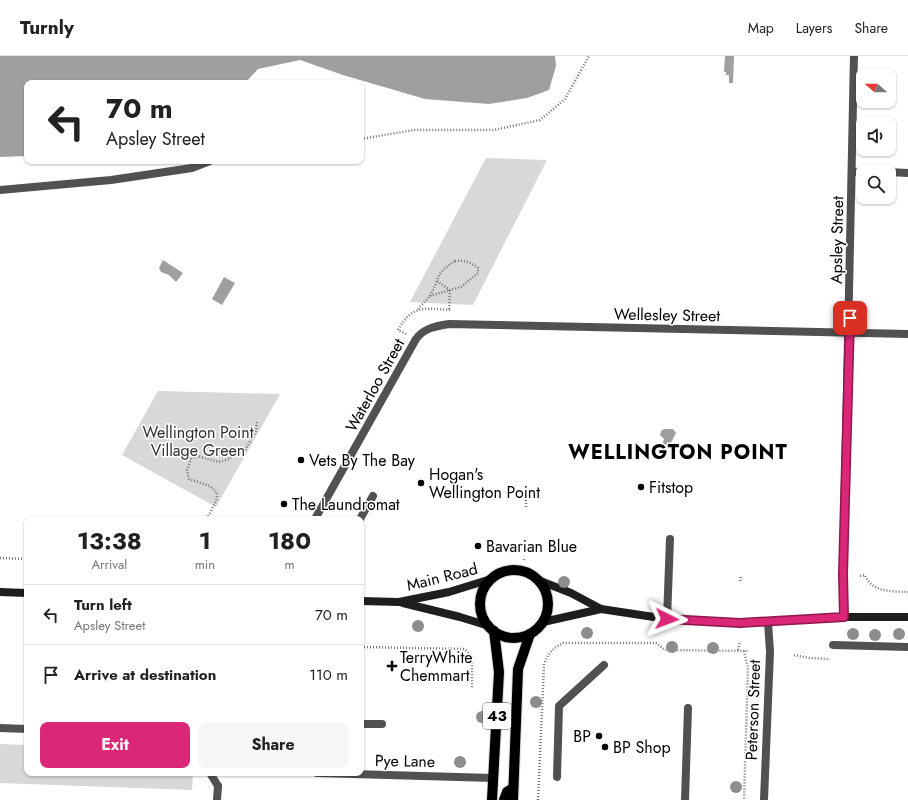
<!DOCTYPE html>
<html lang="en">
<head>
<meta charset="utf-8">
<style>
	body { margin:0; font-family:Jost,sans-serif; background:#f6f6f6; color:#222; height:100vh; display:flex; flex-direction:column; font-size:15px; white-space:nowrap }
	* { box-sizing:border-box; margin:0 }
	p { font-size:13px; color:#767676 }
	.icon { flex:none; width:22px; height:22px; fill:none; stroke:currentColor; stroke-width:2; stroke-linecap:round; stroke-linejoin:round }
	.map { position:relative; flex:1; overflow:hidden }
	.drawer { position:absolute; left:24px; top:460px; width:340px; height:260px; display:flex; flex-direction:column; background:#fff; border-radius:8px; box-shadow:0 1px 3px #0004 }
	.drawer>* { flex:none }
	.guide { position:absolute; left:24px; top:24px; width:340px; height:84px; border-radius:8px; box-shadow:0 1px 3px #0004; background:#fff; color:#222; overflow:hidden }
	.needle { width:26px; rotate:290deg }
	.fabs { position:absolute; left:856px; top:12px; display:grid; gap:8px }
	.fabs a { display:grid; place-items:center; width:40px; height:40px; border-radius:8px; background:#fff; box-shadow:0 1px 3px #0004; font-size:20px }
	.pin { position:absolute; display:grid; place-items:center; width:34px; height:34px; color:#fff; margin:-17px; border-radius:8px; box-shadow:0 2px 6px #0006 }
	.me { position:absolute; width:44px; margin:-22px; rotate:93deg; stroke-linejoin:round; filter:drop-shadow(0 0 3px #0008) }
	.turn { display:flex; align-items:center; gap:14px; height:84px; padding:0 16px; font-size:18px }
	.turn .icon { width:52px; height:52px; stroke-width:2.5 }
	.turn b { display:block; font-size:28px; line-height:34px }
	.eta { display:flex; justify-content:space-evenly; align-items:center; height:68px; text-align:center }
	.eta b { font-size:24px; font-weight:700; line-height:28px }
	.action { display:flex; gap:8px; margin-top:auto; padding:8px 16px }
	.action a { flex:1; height:46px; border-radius:8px; background:#db2777; color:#fff; font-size:16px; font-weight:700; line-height:46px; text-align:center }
	.action a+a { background:#f6f6f6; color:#222 }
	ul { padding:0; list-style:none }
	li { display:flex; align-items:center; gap:12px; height:60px; padding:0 16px; border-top:1px solid #e0e0e0 }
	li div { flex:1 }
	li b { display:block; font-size:15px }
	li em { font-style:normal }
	header { display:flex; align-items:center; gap:24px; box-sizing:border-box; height:56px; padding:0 20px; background:#fff; border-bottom:1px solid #e0e0e0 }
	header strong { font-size:19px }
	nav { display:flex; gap:22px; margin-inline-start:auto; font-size:14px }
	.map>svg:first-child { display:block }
	.green { fill:#d8d8d8 }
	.water { fill:#9f9f9f }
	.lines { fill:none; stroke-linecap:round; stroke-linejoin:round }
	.primary-casing { stroke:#dbdbdb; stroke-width:12 }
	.path { stroke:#737373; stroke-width:2.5; stroke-dasharray:1 2; stroke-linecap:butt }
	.lane { stroke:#515151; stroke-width:8 }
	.street { stroke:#515151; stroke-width:8 }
	.secondary { stroke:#1e1e1e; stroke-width:8 }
	.primary { stroke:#000; stroke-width:10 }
	.tree { fill:#8d8d8d }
	.route-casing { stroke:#8e194d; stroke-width:10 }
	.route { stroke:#db2777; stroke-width:7 }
	.poi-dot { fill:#000; stroke:#fff; stroke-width:1.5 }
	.labels { text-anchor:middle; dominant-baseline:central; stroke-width:3; stroke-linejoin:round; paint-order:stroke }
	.shield { fill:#fff; stroke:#4c4c4c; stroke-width:1 }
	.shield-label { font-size:15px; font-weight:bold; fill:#000 }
	.street-label { font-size:16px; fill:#000; stroke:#fff }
	.park-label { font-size:16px; fill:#2f2f2f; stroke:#fff }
	.poi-label { font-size:16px; fill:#000; stroke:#fff; text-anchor:start }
	.district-label { font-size:20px; font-weight:bold; letter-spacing:1px; fill:#000; stroke:#fff }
</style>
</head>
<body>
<header>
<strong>Turnly</strong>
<nav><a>Map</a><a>Layers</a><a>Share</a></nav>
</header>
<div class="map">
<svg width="908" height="744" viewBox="0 0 908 744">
	<rect width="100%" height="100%" fill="#fff"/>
	<g class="green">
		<polygon points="486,102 547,104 473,249 410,246"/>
		<polygon points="158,335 280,338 216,451 122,399"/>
		<polygon points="0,688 27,689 27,717 193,717 192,734 0,727"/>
	</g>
	<g class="water">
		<polygon points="0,0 555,0 556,10 549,34 527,42 489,48 425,43 343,19 300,4 258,13 245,27 27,27 27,100 0,101"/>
		<polygon points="725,0 734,0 733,27 729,27 729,19 726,19 726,16 724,16"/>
		<polygon points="163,204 183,217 176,226 169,219 161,216 159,212"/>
		<polygon points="224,221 235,227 222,249 212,243"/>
		<polygon points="664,373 673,373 676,377 667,394 663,395 661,393 664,383 660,379 661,375"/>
	</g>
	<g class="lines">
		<g class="primary-casing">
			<g id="primary">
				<circle cx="514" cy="548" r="34"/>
				<polyline points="492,744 499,616 494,575"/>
				<polyline points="504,744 507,736 513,732"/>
				<polyline points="513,744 518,613 530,578"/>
			</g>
		</g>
		<g class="path">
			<polyline points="361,83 414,74 494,74 540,64 565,43 589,0"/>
			<path d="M455 205C464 204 471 206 478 212V217L461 231 450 234 437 225C439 216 447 210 455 205Z"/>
			<polyline points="430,240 450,234 449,254"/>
			<polyline points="418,253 430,240 437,225"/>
			<path d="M406 278 398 274C412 249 424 252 450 254"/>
			<polyline points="526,451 526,430"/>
			<polyline points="207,463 217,443 217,437 210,430 189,423 187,414 191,403 197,400 219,406 229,403 235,397 244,396 256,375 257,366"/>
			<polyline points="0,502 27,503"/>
			<polyline points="524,504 525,501"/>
			<path d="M860 520 865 519C872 537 892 535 908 536"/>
			<polyline points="740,525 741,520"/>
			<polyline points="361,591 464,593 472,600 472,632"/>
			<polyline points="738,594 740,585"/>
			<polyline points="744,595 748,612 744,744"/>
			<polyline points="794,599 809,602 830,603"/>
			<path d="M538 744 544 609C547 598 553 592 563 587H656L665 594 749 595"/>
		</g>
		<g class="lane">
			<polyline points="360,463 373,440"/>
			<polyline points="667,563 670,483"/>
			<polyline points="833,589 908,591"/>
			<polyline points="361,668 382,668"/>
			<polyline points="210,717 218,730"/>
			<polyline points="557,721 559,650 604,609"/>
			<polyline points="685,744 688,652"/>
		</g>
		<g class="street">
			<polyline points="852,116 863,116"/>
			<polyline points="889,116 908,117"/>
			<polyline points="0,134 111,124 192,112 210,105"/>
			<path d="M315 463 416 283C424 272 436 270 449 268L908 278"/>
			<polyline points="844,561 843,518 854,0"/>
			<polyline points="0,672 27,673"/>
			<polyline points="317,717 493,722"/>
			<polyline points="217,744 218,730"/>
			<polyline points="764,744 770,596 768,566"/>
		</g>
		<g class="secondary">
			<polyline points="538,524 571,537 601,553 667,563 740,567 844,561 908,561"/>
			<polyline points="0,536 27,537"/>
			<polyline points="361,545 399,546 449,536 491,523"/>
			<polyline points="403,547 460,561 489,570"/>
			<polyline points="543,566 601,553"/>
		</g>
		<use href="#primary" class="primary"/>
	</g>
	<g class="tree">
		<circle cx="564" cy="526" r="6"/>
		<circle cx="418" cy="570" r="6"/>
		<circle cx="587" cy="577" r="6"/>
		<circle cx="853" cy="578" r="6"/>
		<circle cx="899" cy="578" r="6"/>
		<circle cx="875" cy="579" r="6"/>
		<circle cx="672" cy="591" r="6"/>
		<circle cx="713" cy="592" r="6"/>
		<circle cx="536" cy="646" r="6"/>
		<circle cx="482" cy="661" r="6"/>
		<circle cx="460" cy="706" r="6"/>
		<circle cx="736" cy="731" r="6"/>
	</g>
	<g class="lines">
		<g class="route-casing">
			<polyline id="route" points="667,563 740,567 844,561 843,518 850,262"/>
		</g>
		<use href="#route" class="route"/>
	</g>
	<g class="poi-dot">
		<circle cx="301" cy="404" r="4"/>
		<circle cx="421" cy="427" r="4"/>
		<circle cx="641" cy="431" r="4"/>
		<circle cx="284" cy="448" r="4"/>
		<circle cx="478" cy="490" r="4"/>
		<path d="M390 604h4v4h4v4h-4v4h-4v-4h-4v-4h4z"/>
		<circle cx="599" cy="680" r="4"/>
		<circle cx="605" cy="691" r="4"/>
	</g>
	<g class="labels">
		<rect class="shield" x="483" y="647" width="28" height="26" rx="3"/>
		<g class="shield-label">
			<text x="497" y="660">43</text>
		</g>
		<g class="street-label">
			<text transform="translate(837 184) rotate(-89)">Apsley Street</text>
			<text transform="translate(667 259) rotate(1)">Wellesley Street</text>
			<text transform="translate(375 329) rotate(-61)">Waterloo Street</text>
			<text transform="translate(442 521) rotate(-14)">Main Road</text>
			<text transform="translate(753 654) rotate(-88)">Peterson Street</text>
			<text transform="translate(405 705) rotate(1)">Pye Lane</text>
		</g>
		<g class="park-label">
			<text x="198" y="376">Wellington Point<tspan x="198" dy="18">Village Green</tspan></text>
		</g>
		<g class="poi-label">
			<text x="309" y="404">Vets By The Bay</text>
			<text x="429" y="418">Hogan's<tspan x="429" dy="18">Wellington Point</tspan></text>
			<text x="649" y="431">Fitstop</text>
			<text x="292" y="448">The Laundromat</text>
			<text x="486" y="490">Bavarian Blue</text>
			<text x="400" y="601">TerryWhite<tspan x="400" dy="18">Chemmart</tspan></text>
			<text x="591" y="680" text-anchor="end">BP</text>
			<text x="613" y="691">BP Shop</text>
		</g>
		<g class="district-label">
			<text x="678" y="396">WELLINGTON POINT</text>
		</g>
	</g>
</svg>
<div class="fabs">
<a><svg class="needle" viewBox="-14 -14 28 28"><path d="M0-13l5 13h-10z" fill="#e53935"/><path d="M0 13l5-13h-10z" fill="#767676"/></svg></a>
<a><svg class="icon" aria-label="sound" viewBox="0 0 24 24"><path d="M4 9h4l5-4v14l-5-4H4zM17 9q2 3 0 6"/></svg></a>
<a><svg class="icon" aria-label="search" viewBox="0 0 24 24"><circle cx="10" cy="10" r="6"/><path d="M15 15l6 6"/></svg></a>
</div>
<div class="pin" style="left:850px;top:262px;background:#d93025"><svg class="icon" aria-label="arrive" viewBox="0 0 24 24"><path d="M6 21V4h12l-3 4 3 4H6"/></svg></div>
<svg class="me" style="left:667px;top:563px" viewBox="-20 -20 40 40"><path d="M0-17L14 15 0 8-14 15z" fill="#db2777" stroke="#fff" stroke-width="4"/></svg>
<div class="guide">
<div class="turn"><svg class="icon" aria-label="left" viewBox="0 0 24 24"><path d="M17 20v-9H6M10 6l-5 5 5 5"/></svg><div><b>70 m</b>Apsley Street</div></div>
</div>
<section class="drawer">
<div class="eta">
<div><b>13:38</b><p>Arrival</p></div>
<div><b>1</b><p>min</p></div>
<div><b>180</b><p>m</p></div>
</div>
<ul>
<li><svg class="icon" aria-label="left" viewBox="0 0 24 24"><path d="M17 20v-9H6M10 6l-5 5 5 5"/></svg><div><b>Turn left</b><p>Apsley Street</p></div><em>70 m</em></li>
<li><svg class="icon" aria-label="arrive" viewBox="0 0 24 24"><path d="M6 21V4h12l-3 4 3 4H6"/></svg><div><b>Arrive at destination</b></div><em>110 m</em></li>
</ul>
<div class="action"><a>Exit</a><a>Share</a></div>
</section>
</div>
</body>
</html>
